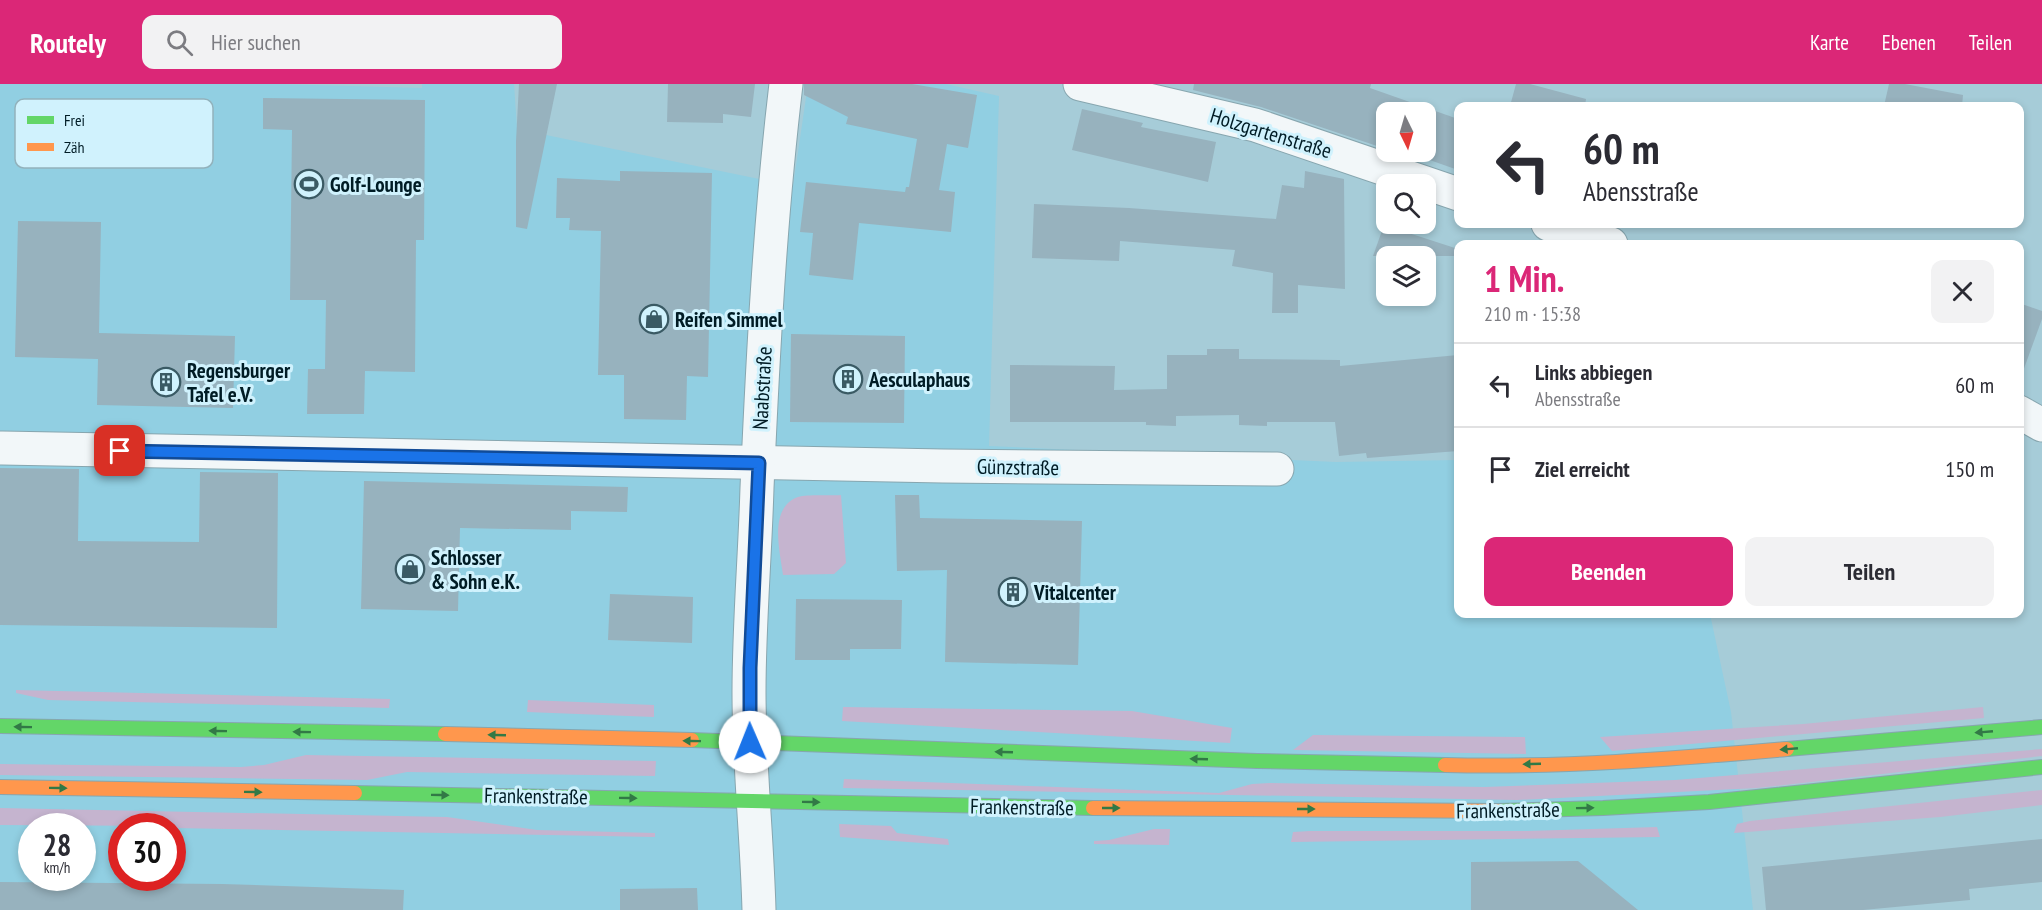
<!DOCTYPE html>
<html lang="de">
<head>
<meta charset="utf-8">
<style>
	body { margin:0; font-family:"PT Sans Narrow",sans-serif; background:#f2f2f3; color:#2b2b33; height:100vh; display:flex; flex-direction:column; font-size:22px; white-space:nowrap }
	* { box-sizing:border-box; margin:0 }
	p { font-size:20px; color:#7c7c81 }
	.icon { flex:none; width:33px; height:33px; fill:none; stroke:currentColor; stroke-width:2; stroke-linecap:round; stroke-linejoin:round }
	.map { position:relative; flex:1; overflow:hidden }
	.details { position:absolute; left:1454px; top:156px; width:570px; height:378px; display:flex; flex-direction:column; background:#fff; border-radius:12px; box-shadow:0 3px 9px #0003 }
	.details>* { flex:none }
	.hud { position:absolute; left:1454px; top:18px; width:570px; height:126px; border-radius:12px; box-shadow:0 3px 9px #0003; background:#fff; color:#2b2b33; overflow:hidden }
	.needle { width:39px; rotate:175deg }
	.fabs { position:absolute; left:1376px; top:18px; display:grid; gap:12px }
	.fabs a { display:grid; place-items:center; width:60px; height:60px; border-radius:12px; background:#fff; box-shadow:0 3px 9px #0003; font-size:30px }
	.speed { position:absolute; left:18px; top:729px; display:flex; gap:12px; font-size:30px; font-weight:700; text-align:center }
	.speed>* { display:grid; place-content:center; width:78px; height:78px; border-radius:50%; background:#fff; box-shadow:0 3px 9px #0003; line-height:1 }
	.speed small { font-size:15px; font-weight:400 }
	.speed .limit { border:9px solid #d22; background:#fff; color:#111 }
	.pin { position:absolute; display:grid; place-items:center; width:51px; height:51px; color:#fff; margin:-26px; border-radius:12px; box-shadow:0 3px 9px #0006 }
	.me { position:absolute; width:66px; margin:-33px; rotate:359deg; stroke-linejoin:round; filter:drop-shadow(0 0 4px #0008) }
	.turn { display:flex; align-items:center; gap:21px; height:126px; padding:0 30px; font-size:27px }
	.turn .icon { width:78px; height:78px; stroke-width:2.5 }
	.turn b { display:block; font-size:42px; line-height:51px }
	.round { display:grid; place-items:center; flex:none; width:63px; height:63px; border-radius:12px; background:#f2f2f3 }
	.summary { display:flex; align-items:center; justify-content:space-between; height:102px; padding:0 30px }
	h1 { font-size:36px; font-weight:800; line-height:45px; color:#db2777 }
	.cta { display:flex; gap:12px; margin-top:auto; padding:12px 30px }
	.cta a { flex:1; height:69px; border-radius:12px; background:#db2777; color:#fff; font-size:24px; font-weight:800; line-height:69px; text-align:center }
	.cta a+a { background:#f2f2f3; color:#2b2b33 }
	ul { padding:0; list-style:none }
	li { display:flex; align-items:center; gap:18px; height:84px; padding:0 30px; border-top:2px solid #e1e1e2 }
	li div { flex:1 }
	li b { display:block; font-size:22px }
	li em { font-style:normal }
	header { display:flex; align-items:center; gap:36px; box-sizing:border-box; height:84px; padding:0 30px; background:#db2777; color:#fff }
	header strong { font-size:28px }
	nav { display:flex; gap:33px; margin-inline-start:auto; font-size:21px }
	.search { width:420px; height:54px; background:#f2f2f3; display:flex; align-items:center; gap:15px; box-sizing:border-box; padding:0 21px; border-radius:12px; color:#7c7c81; font-size:22px }
	.map>svg:first-child { display:block }
	.built { fill:#91cfe2; fill-rule:evenodd }
	.green { fill:#c5b4cf }
	.building { fill:#97b2be }
	.lines { fill:none; stroke-linecap:round; stroke-linejoin:round }
	.street-casing { stroke:#87a6af; stroke-width:35 }
	.fast-casing { stroke:#87a6af; stroke-width:16 }
	.slow-casing { stroke:#87a6af; stroke-width:16 }
	.street { stroke:#f2f7f9; stroke-width:33 }
	.fast { stroke:#63d668; stroke-width:14 }
	.slow { stroke:#ff974d; stroke-width:14 }
	.oneway { fill:#327946 }
	.route-casing { stroke:#114b97; stroke-width:15 }
	.route { stroke:#1a73e8; stroke-width:10 }
	.labels { text-anchor:middle; dominant-baseline:central; stroke-width:6; stroke-linejoin:round; paint-order:stroke }
	.street-label { font-size:21px; fill:#001c25; stroke:#d0f2fd }
	.poi-label { font-size:21px; font-weight:bold; fill:#001c25; stroke:#d0f2fd; text-anchor:start }
	.key { fill:#d0f2fd; stroke:#92b2bc; stroke-width:1.5 }
	.key-label { font-size:16px; fill:#001c25 }
</style>
</head>
<body>
<header>
<strong>Routely</strong>
<div class="search"><svg class="icon" aria-label="search" viewBox="0 0 24 24"><circle cx="10" cy="10" r="6"/><path d="M15 15l6 6"/></svg>Hier suchen</div>
<nav><a>Karte</a><a>Ebenen</a><a>Teilen</a></nav>
</header>
<div class="map">
<svg width="2042" height="826" viewBox="0 0 2042 826">
	<rect width="100%" height="100%" fill="#a6ccd8"/>
	<path class="built" d="M0 0H275L422 4V0H514L517 45 793 102 808 0H946L999 12 989 362 1336 378 1458 376V530H1710L1731 628 1753 826H0ZM32 742H82V794H32ZM122 742H172V794H122Z"/>
	<g class="green">
		<path d="M841 411 846 479 834 490 783 491C780 467 768 424 798 413 808 410 830 412 841 411Z"/>
		<polygon points="16,606 390,615 389,624 48,616 16,609"/>
		<polygon points="528,616 654,621 654,633 527,628"/>
		<polygon points="843,623 1132,627 1232,644 1230,659 842,637"/>
		<polygon points="1983,623 1984,634 1612,667 1600,653 1803,640"/>
		<polygon points="1313,651 1525,653 1526,670 1293,666"/>
		<polygon points="2042,665 2042,672 1757,704 1517,716 843,704 844,695 1219,709 1252,700 1270,699 1484,703 1675,696"/>
		<polygon points="306,671 656,677 655,692 407,688 367,696 0,691 0,680 241,683 264,681"/>
		<polygon points="2042,706 2042,721 1940,733 1734,749 1737,740 1750,737"/>
		<polygon points="0,724 447,733 537,746 655,749 655,753 173,744 172,742 0,741"/>
		<polygon points="839,740 891,742 897,749 948,755 949,761 840,753"/>
		<polygon points="1657,743 1660,753 1291,758 1293,748 1310,747 1527,747"/>
		<polygon points="1154,745 1170,745 1169,761 1094,760 1094,757 1109,756"/>
	</g>
	<g class="building">
		<polygon points="519,0 557,0 527,145 516,143 516,57"/>
		<polygon points="668,0 755,0 751,33 723,30 723,39 667,38"/>
		<polygon points="804,0 912,0 977,11 968,64 947,60 939,106 955,108 951,148 859,139 853,196 809,191 813,149 800,148 806,98 905,108 906,103 909,103 917,55 846,40 848,33 804,11"/>
		<polygon points="1194,0 1371,0 1370,4 1458,35 1458,86 1407,68 1425,68 1425,28 1386,28 1386,65 1261,23 1193,6"/>
		<polygon points="1516,0 1530,0 1586,15 1585,22 1510,22"/>
		<polygon points="1889,0 1905,0 1963,11 1962,22 1884,22"/>
		<polygon points="263,14 425,16 424,156 416,156 415,288 365,287 364,330 307,330 308,285 325,285 326,216 290,216 292,46 263,45"/>
		<polygon points="1082,25 1143,39 1141,43 1216,58 1208,98 1072,66"/>
		<polygon points="620,87 712,89 708,293 687,292 686,336 624,335 624,291 598,291 601,147 569,146 570,134 556,134 557,94 620,97"/>
		<polygon points="1305,87 1344,95 1345,205 1298,201 1298,229 1272,229 1273,189 1232,182 1235,166 1120,157 1119,177 1032,174 1034,120 1129,124 1276,135 1282,101 1304,104"/>
		<polygon points="18,137 101,138 99,249 235,252 233,324 97,321 98,275 15,273"/>
		<polygon points="1384,141 1458,165 1458,172 1373,172"/>
		<polygon points="2019,219 2042,227 2042,235 2022,290 2019,290"/>
		<polygon points="791,250 905,252 904,339 790,338"/>
		<polygon points="1207,265 1239,265 1239,275 1340,276 1340,282 1458,271 1458,367 1367,374 1366,369 1339,372 1335,338 1267,338 1267,342 1239,341 1239,331 1176,332 1176,342 1146,341 1146,338 1010,338 1010,281 1115,282 1114,306 1167,305 1167,271 1207,271"/>
		<polygon points="0,384 79,385 78,457 199,458 200,388 278,389 277,544 0,541"/>
		<polygon points="364,397 628,403 627,428 571,427 571,446 460,444 458,527 361,525"/>
		<polygon points="895,411 919,411 920,434 1082,437 1078,581 945,578 947,486 897,487"/>
		<polygon points="610,510 693,513 692,559 608,556"/>
		<polygon points="796,515 902,516 901,565 850,565 850,576 795,576"/>
		<polygon points="2042,755 2042,798 1969,805 1970,816 1863,826 1766,826 1762,783"/>
		<polygon points="1578,777 1638,826 1471,826 1471,778"/>
		<polygon points="0,798 222,800 404,806 403,826 0,826"/>
		<polygon points="697,804 698,826 620,826 620,805"/>
	</g>
	<g class="lines">
		<g class="street-casing">
			<g id="street">
				<polyline points="1080,0 1255,41 1458,110"/>
				<polyline points="1548,140 1611,160"/>
				<polyline points="2019,328 2042,341"/>
				<polyline points="2,364 943,382 1277,385"/>
				<path d="M759 826C757 753 749 681 749 608 749 540 755 472 757 404 763 269 770 134 786 0"/>
			</g>
		</g>
		<g class="fast-casing">
			<g id="fast">
				<polyline points="0,642 445,650"/>
				<polyline points="692,656 1257,677 1445,681"/>
				<polyline points="1787,665 2042,643"/>
				<polyline points="355,709 1093,724"/>
				<polyline points="1498,727 1603,724 1709,718 2042,683"/>
			</g>
		</g>
		<g class="slow-casing">
			<g id="slow">
				<polyline points="445,650 692,656"/>
				<path d="M1445 681C1559 684 1674 675 1787 665"/>
				<polyline points="0,703 355,709"/>
				<polyline points="1093,724 1498,727"/>
			</g>
		</g>
		<use href="#street" class="street"/>
		<use href="#fast" class="fast"/>
		<use href="#slow" class="slow"/>
	</g>
	<defs><path id="oneway-solid" d="M-6-.8H1V-3.2L6.5 0L1 3.2V.8H-6Z" transform="scale(1.5)"/></defs>
	<g class="oneway">
		<use href="#oneway-solid" transform="translate(23 643) rotate(-179)"/>
		<use href="#oneway-solid" transform="translate(218 647) rotate(-179)"/>
		<use href="#oneway-solid" transform="translate(302 648) rotate(-179)"/>
		<use href="#oneway-solid" transform="translate(1984 648) rotate(175)"/>
		<use href="#oneway-solid" transform="translate(497 651) rotate(-178)"/>
		<use href="#oneway-solid" transform="translate(692 657) rotate(-179)"/>
		<use href="#oneway-solid" transform="translate(1789 665) rotate(175)"/>
		<use href="#oneway-solid" transform="translate(1004 668) rotate(-178)"/>
		<use href="#oneway-solid" transform="translate(1199 675) rotate(-178)"/>
		<use href="#oneway-solid" transform="translate(1532 680) rotate(178)"/>
		<use href="#oneway-solid" transform="translate(58 704) rotate(1)"/>
		<use href="#oneway-solid" transform="translate(253 708) rotate(1)"/>
		<use href="#oneway-solid" transform="translate(440 711) rotate(1)"/>
		<use href="#oneway-solid" transform="translate(628 714) rotate(1)"/>
		<use href="#oneway-solid" transform="translate(811 718) rotate(1)"/>
		<use href="#oneway-solid" transform="translate(1111 724)"/>
		<use href="#oneway-solid" transform="translate(1585 724) rotate(-1)"/>
		<use href="#oneway-solid" transform="translate(1306 725)"/>
	</g>
	<g class="lines">
		<g class="route-casing">
			<polyline id="route" points="120,367 759,379 750,584 750,658"/>
		</g>
		<use href="#route" class="route"/>
	</g>
	<defs>
		<g id="stadium-ring" transform="scale(1.5)"><circle r="9.5" fill="#d0f2fd" stroke="#3a5a64" stroke-width="1.5"/><path d="M0-5a6.5 5 0 1 0 0 10a6.5 5 0 1 0 0-10ZM-3.5-1.8h7v3.6h-7Z" fill="#3a5a64"/></g>
		<g id="shop-ring" transform="scale(1.5)"><circle r="9.5" fill="#d0f2fd" stroke="#3a5a64" stroke-width="1.5"/><path d="M-5-2.5h2.3a2.7 3.5 0 0 1 5.4 0H5L5.5 6h-11ZM-1.5-2.5h3a1.5 2.3 0 0 0-3 0Z" fill="#3a5a64"/></g>
		<g id="building-ring" transform="scale(1.5)"><circle r="9.5" fill="#d0f2fd" stroke="#3a5a64" stroke-width="1.5"/><path d="M-4-6H4V6H1V3H-1V6H-4ZM-2.5-4.3h1.7v1.8h-1.7ZM.8-4.3h1.7v1.8H.8ZM-2.5-1h1.7V.8h-1.7ZM.8-1h1.7V.8H.8Z" fill="#3a5a64"/></g>
	</defs>
	<g fill-rule="evenodd">
		<use href="#stadium-ring" x="309" y="100"/>
		<use href="#shop-ring" x="654" y="235"/>
		<use href="#building-ring" x="848" y="295"/>
		<use href="#building-ring" x="166" y="298"/>
		<use href="#shop-ring" x="410" y="485"/>
		<use href="#building-ring" x="1013" y="508"/>
	</g>
	<g class="labels">
		<g class="street-label">
			<text transform="translate(1271 49) rotate(17)">Holzgartenstraße</text>
			<text transform="translate(762 304) rotate(-87)">Naabstraße</text>
			<text transform="translate(1018 383) rotate(1)">Günzstraße</text>
			<text transform="translate(536 712) rotate(1)">Frankenstraße</text>
			<text transform="translate(1022 723) rotate(1)">Frankenstraße</text>
			<text transform="translate(1508 726) rotate(-1)">Frankenstraße</text>
		</g>
		<g class="poi-label">
			<text x="330" y="100">Golf-Lounge</text>
			<text x="675" y="235">Reifen Simmel</text>
			<text x="187" y="286">Regensburger<tspan x="187" dy="24">Tafel e.V.</tspan></text>
			<text x="869" y="295">Aesculaphaus</text>
			<text x="431" y="473">Schlosser<tspan x="431" dy="24">&amp; Sohn e.K.</tspan></text>
			<text x="1034" y="508">Vitalcenter</text>
		</g>
	</g>
	<rect x="15" y="15" width="198" height="69" rx="9" class="key"/>
	<rect x="27" y="32" width="27" height="8" fill="#63d668"/>
	<rect x="27" y="59" width="27" height="8" fill="#ff974d"/>
	<g class="key-label">
		<text x="64" y="42">Frei</text>
		<text x="64" y="69">Zäh</text>
	</g>
</svg>
<div class="fabs">
<a><svg class="needle" viewBox="-14 -14 28 28"><path d="M0-13l5 13h-10z" fill="#e53935"/><path d="M0 13l5-13h-10z" fill="#7c7c81"/></svg></a>
<a><svg class="icon" aria-label="search" viewBox="0 0 24 24"><circle cx="10" cy="10" r="6"/><path d="M15 15l6 6"/></svg></a>
<a><svg class="icon" aria-label="layers" viewBox="0 0 24 24"><path d="M12 4l9 5-9 5-9-5zM3 14l9 5 9-5"/></svg></a>
</div>
<div class="speed"><div>28<small>km/h</small></div><div class="limit">30</div></div>
<div class="pin" style="left:120px;top:367px;background:#d93025"><svg class="icon" aria-label="arrive" viewBox="0 0 24 24"><path d="M6 21V4h12l-3 4 3 4H6"/></svg></div>
<svg class="me" style="left:750px;top:658px" viewBox="-20 -20 40 40"><circle r="19" fill="#fff"/><path d="M0-13L10 11 0 6-10 11z" fill="#1a73e8"/></svg>
<div class="hud">
<div class="turn"><svg class="icon" aria-label="left" viewBox="0 0 24 24"><path d="M17 20v-9H6M10 6l-5 5 5 5"/></svg><div><b>60 m</b>Abensstraße</div></div>
</div>
<section class="details">
<div class="summary"><div><h1>1 Min.</h1><p>210 m · 15:38</p></div><a class="round"><svg class="icon" aria-label="close" viewBox="0 0 24 24"><path d="M6 6l12 12M18 6L6 18"/></svg></a></div>
<ul>
<li><svg class="icon" aria-label="left" viewBox="0 0 24 24"><path d="M17 20v-9H6M10 6l-5 5 5 5"/></svg><div><b>Links abbiegen</b><p>Abensstraße</p></div><em>60 m</em></li>
<li><svg class="icon" aria-label="arrive" viewBox="0 0 24 24"><path d="M6 21V4h12l-3 4 3 4H6"/></svg><div><b>Ziel erreicht</b></div><em>150 m</em></li>
</ul>
<div class="cta"><a>Beenden</a><a>Teilen</a></div>
</section>
</div>
</body>
</html>
